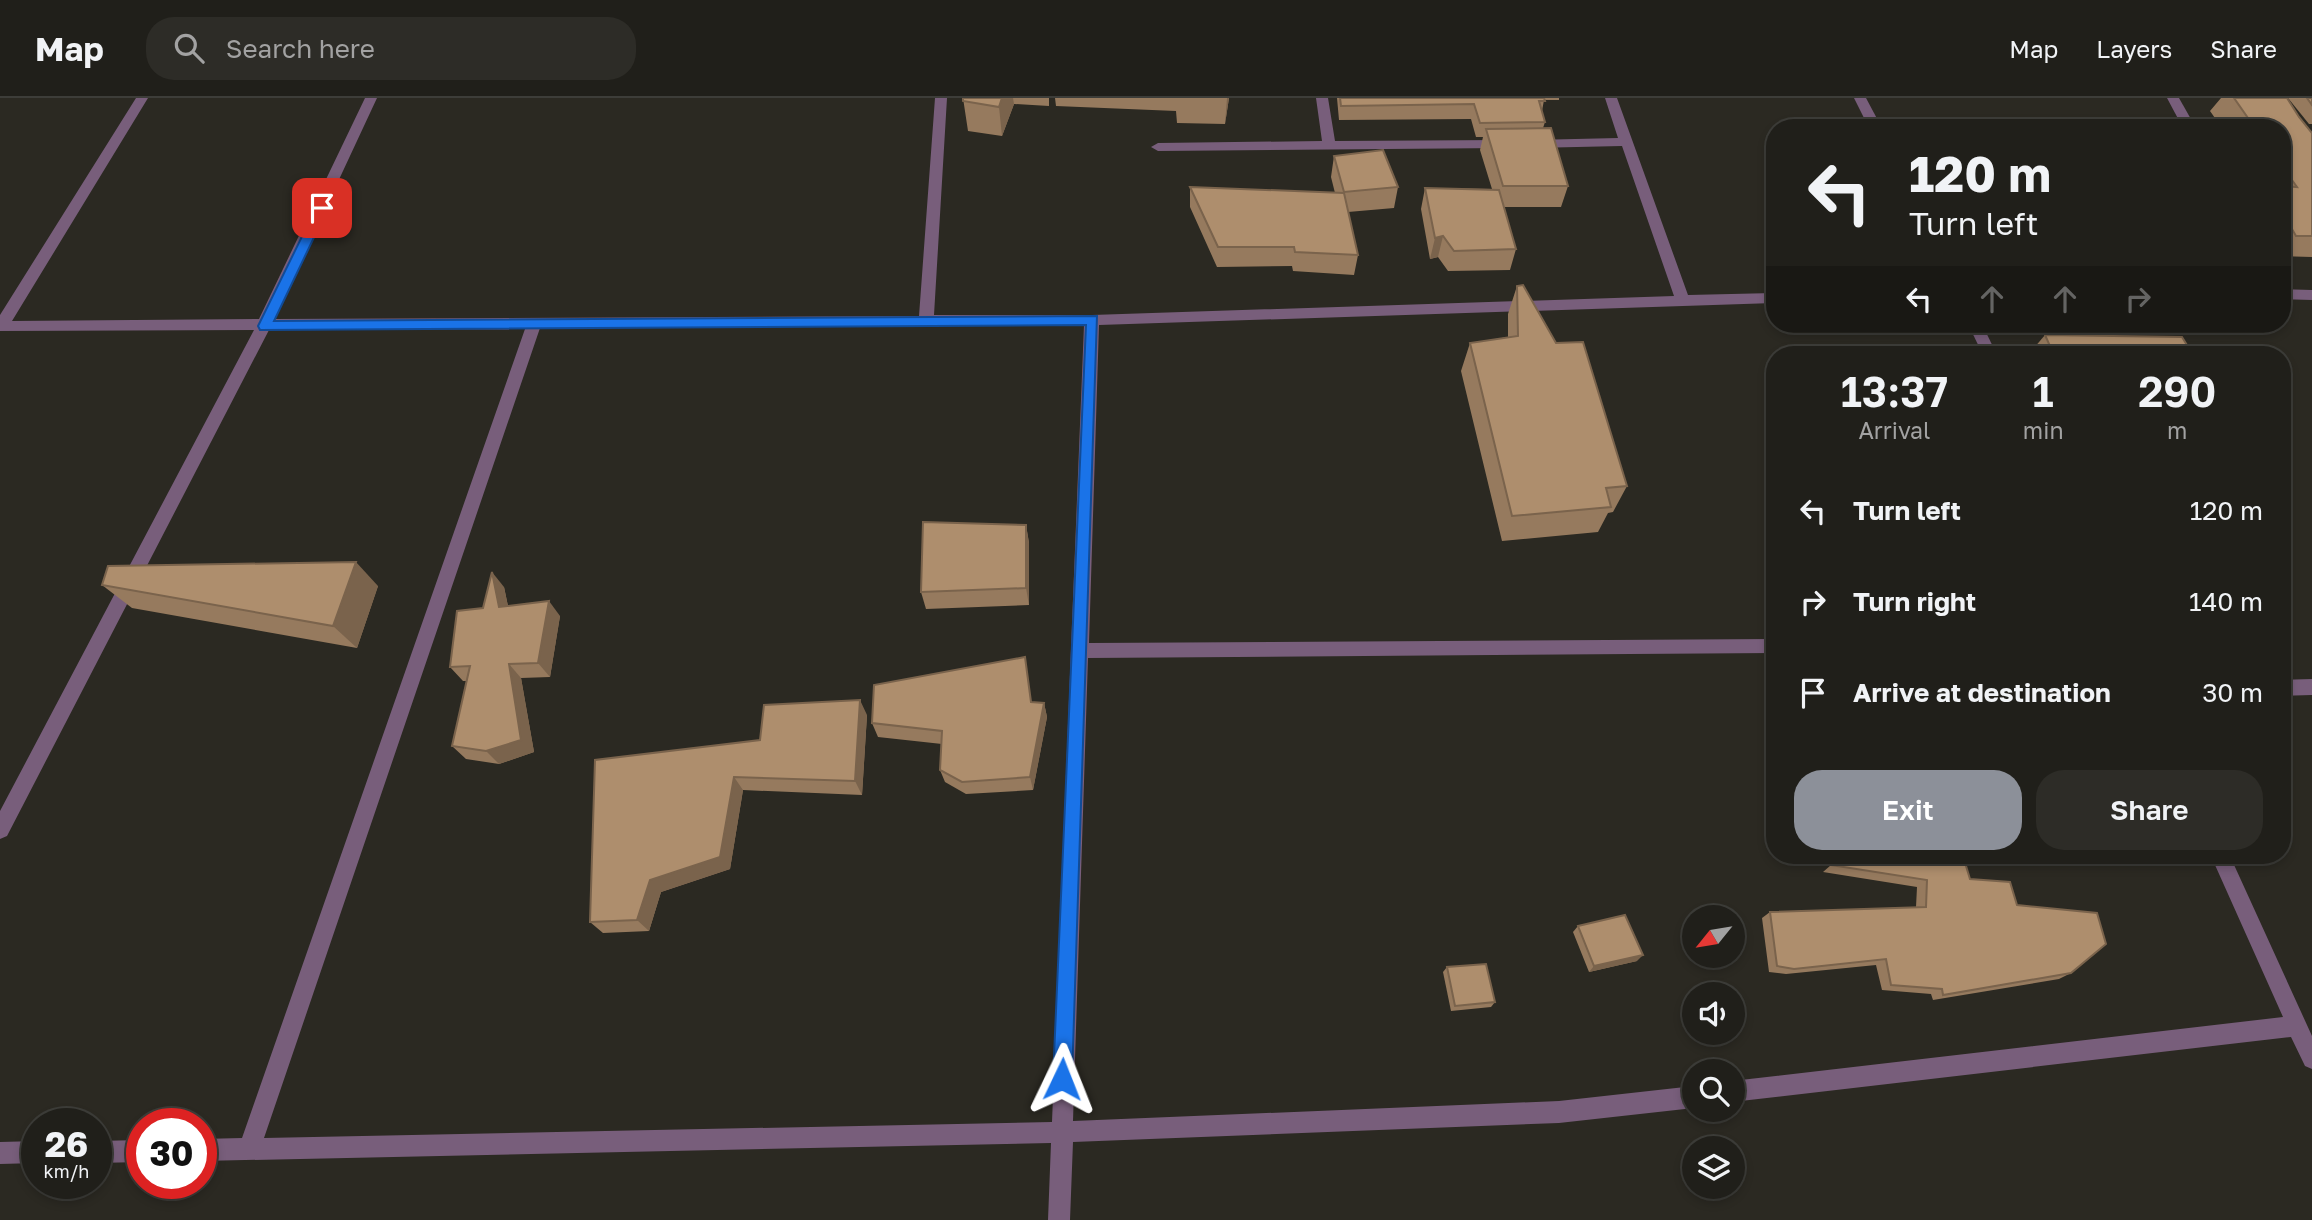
<!DOCTYPE html>
<html lang="en">
<head>
<meta charset="utf-8">
<style>
	body { margin:0; font-family:"Golos Text",sans-serif; background:#2d2c27; color:#f1f3f6; height:100vh; display:flex; flex-direction:column; font-size:26px; white-space:nowrap }
	* { box-sizing:border-box; margin:0 }
	p { font-size:23px; color:#a2a2a2 }
	.icon { flex:none; width:38px; height:38px; fill:none; stroke:currentColor; stroke-width:2; stroke-linecap:round; stroke-linejoin:round }
	.map { position:relative; flex:1; overflow:hidden }
	.side { position:absolute; left:1766px; top:248px; width:525px; height:518px; display:flex; flex-direction:column; background:#201f1a; border-radius:28px; box-shadow:0 4px 10px #0003,0 0 0 2px #3d3d39 }
	.side>* { flex:none }
	.banner { position:absolute; left:1766px; top:21px; width:525px; height:214px; border-radius:28px; box-shadow:0 4px 10px #0003,0 0 0 2px #3d3d39; background:#201f1a; color:#f1f3f6; overflow:hidden }
	.needle { width:46px; rotate:240deg }
	.controls { position:absolute; left:1682px; top:807px; display:grid; gap:14px }
	.controls a { display:grid; place-items:center; width:63px; height:63px; border-radius:50%; background:#201f1a; box-shadow:0 4px 10px #0003,0 0 0 2px #3d3d39; font-size:35px }
	.speed { position:absolute; left:21px; top:1010px; display:flex; gap:14px; font-size:35px; font-weight:700; text-align:center }
	.speed>* { display:grid; place-content:center; width:91px; height:91px; border-radius:50%; background:#201f1a; box-shadow:0 4px 10px #0003,0 0 0 2px #3d3d39; line-height:1 }
	.speed small { font-size:18px; font-weight:400 }
	.speed .limit { border:10px solid #d22; background:#fff; color:#111 }
	.pin { position:absolute; display:grid; place-items:center; width:60px; height:60px; color:#fff; margin:-30px; border-radius:14px; box-shadow:0 4px 10px #0006 }
	.me { position:absolute; width:77px; margin:-38px; rotate:2deg; stroke-linejoin:round; filter:drop-shadow(0 0 5px #0008) }
	.turn { display:flex; align-items:center; gap:24px; height:147px; padding:0 28px; font-size:32px }
	.turn .icon { width:91px; height:91px; stroke-width:2.5 }
	.turn b { display:block; font-size:49px; line-height:60px }
	.lanes { display:flex; align-items:center; height:66px; padding:0 28px; background:#0003; justify-content:center; gap:35px; direction:ltr }
	.lanes .off { opacity:.35 }
	.eta { display:flex; justify-content:space-evenly; align-items:center; height:119px; text-align:center }
	.eta b { font-size:42px; font-weight:600; line-height:49px }
	.cta { display:flex; gap:14px; margin-top:auto; padding:14px 28px }
	.cta a { flex:1; height:80px; border-radius:28px; background:#8c9099; color:#fff; font-size:28px; font-weight:600; line-height:80px; text-align:center }
	.cta a+a { background:#2d2c27; color:#f1f3f6 }
	ul { padding:0; list-style:none }
	li { display:flex; align-items:center; gap:21px; height:91px; padding:0 28px }
	li div { flex:1 }
	li b { display:block; font-size:26px }
	li em { font-style:normal }
	header { display:flex; align-items:center; gap:42px; box-sizing:border-box; height:98px; padding:0 35px; background:#201f1a; border-bottom:2px solid #3d3d39 }
	header strong { font-size:33px }
	nav { display:flex; gap:38px; margin-inline-start:auto; font-size:24px }
	.search { width:490px; height:63px; background:#2d2c27; display:flex; align-items:center; gap:18px; box-sizing:border-box; padding:0 24px; border-radius:28px; color:#a2a2a2; font-size:26px }
	.map>svg:first-child { display:block }
	.lines { fill:none; stroke-linecap:round; stroke-linejoin:round }
	.minor { fill:#785e7b; fill-rule:evenodd }
	.wall { fill:#967a5e }
	.shaded-wall { fill:#7a634c }
	.building { fill:#ae8e6d; stroke:#7a634c; stroke-width:2 }
	.route { fill:#1a73e8; stroke:#114b97; stroke-width:2 }
</style>
</head>
<body>
<header>
<strong>Map</strong>
<div class="search"><svg class="icon" aria-label="search" viewBox="0 0 24 24"><circle cx="10" cy="10" r="6"/><path d="M15 15l6 6"/></svg>Search here</div>
<nav><a>Map</a><a>Layers</a><a>Share</a></nav>
</header>
<div class="map">
<svg width="2312" height="1122" viewBox="0 0 2312 1122">
	<rect width="100%" height="100%" fill="#2b2922"/>
	<g class="lines">
		<g class="minor">
			<path d="M136 0H148L12 223 259 221 365 0H377L274 221 919 218 935 0H947L934 217H1092L1674 198 1622 48 1532 50 1525 46 1532 42 1618 40 1605 0H1617L1688 197 1774 195V205L1099 227 1089 545 1774 541V555L1088 560 1073 1023 1559 1003 1694 988V1010L1559 1025 1073 1044 1070 1122H1048L1051 1045 201 1063V1041L242 1040 525 231 269 232 7 738 0 741V713L254 232 0 233V217ZM1084 227 1052 1024 264 1040 540 230Z"/>
			<polygon points="1316,0 1328,0 1335,43 1504,42 1511,46 1504,50 1158,53 1151,49 1158,45 1322,43"/>
			<polygon points="1854,0 1866,0 1882,30 1869,30"/>
			<polygon points="2167,0 2179,0 2196,30 2183,30"/>
			<polygon points="2282,191 2312,192 2312,202 2282,201"/>
			<polygon points="1968,226 1982,226 1997,257 1983,257"/>
			<polygon points="2312,581 2312,597 2282,598 2282,582"/>
			<polygon points="2211,758 2230,758 2312,938 2312,971 2305,968 2291,939 1732,1004 1732,983 2283,919"/>
			<polygon points="142,1042 142,1064 96,1065 96,1043"/>
			<polygon points="37,1043 37,1065 0,1066 0,1044"/>
		</g>
	</g>
	<g class="wall">
		<polygon points="963,0 1049,0 1049,8 1014,6 1002,38 968,33"/>
		<polygon points="1055,0 1229,0 1225,26 1177,25 1176,13 1056,8"/>
		<polygon points="1337,0 1559,0 1559,2 1544,2 1542,13 1545,24 1543,30 1568,88 1561,109 1504,109 1516,151 1510,172 1448,173 1438,159 1430,161 1421,111 1425,90 1492,91 1480,52 1483,39 1476,39 1471,21 1339,22"/>
		<polygon points="2221,0 2287,0 2299,19 2312,35 2312,159 2282,158 2282,30 2222,30 2210,13"/>
		<polygon points="2288,0 2312,0 2312,26 2309,26"/>
		<polygon points="1334,58 1398,89 1394,110 1348,114 1358,157 1354,177 1293,173 1292,168 1217,169 1190,109 1190,89 1335,95 1331,79"/>
		<polygon points="1517,188 1627,388 1613,414 1608,415 1598,434 1502,443 1461,273 1470,245 1508,239 1508,216"/>
		<polygon points="2045,237 2193,257 2028,257"/>
		<polygon points="1026,427 1029,445 1029,507 926,511 921,494"/>
		<polygon points="102,487 378,488 357,550 132,510"/>
		<polygon points="504,489 508,508 560,518 550,579 521,580 534,654 499,666 466,661 452,648 467,583 463,583 450,569 483,510"/>
		<polygon points="1025,559 1031,604 1044,605 1047,619 1033,692 966,696 945,684 940,672 942,646 878,639 872,625"/>
		<polygon points="867,617 862,697 743,692 730,771 661,794 649,833 603,835 590,824 760,642"/>
		<polygon points="1831,767 1970,781 2017,807 2071,875 2059,881 1933,902 1931,896 1882,892 1876,867 1786,876 1769,874 1762,820 1770,814 1916,809 1917,789 1823,774"/>
		<polygon points="1578,828 1637,863 1589,874 1573,834"/>
		<polygon points="1447,869 1495,904 1491,909 1451,913 1443,874"/>
	</g>
	<g class="shaded-wall">
		<polygon points="1002,0 1013,0 1014,6 1002,38 999,9"/>
		<polygon points="1227,0 1229,0 1225,26"/>
		<polygon points="1443,138 1438,159 1430,161 1435,140"/>
		<polygon points="1026,427 1029,445 1029,507 1026,490"/>
		<polygon points="356,464 378,488 357,550 333,528"/>
		<polygon points="492,474 504,489 511,523 499,509"/>
		<polygon points="549,503 560,518 550,579 538,565"/>
		<polygon points="509,566 521,580 534,654 499,666 486,653"/>
		<polygon points="860,602 867,617 862,697 855,683"/>
		<polygon points="1044,605 1047,619 1033,692 1030,679"/>
		<polygon points="734,679 743,692 730,771 661,794 649,833 637,822 650,782"/>
		<polygon points="1643,857 1637,863 1589,874 1594,868"/>
	</g>
	<g class="building">
		<polygon points="963,0 1002,0 999,9 963,3"/>
		<polygon points="1340,0 1544,0 1545,3 1539,3 1545,24 1480,25 1474,6 1341,8"/>
		<polygon points="2234,0 2287,0 2299,19 2312,35 2312,138 2296,138 2282,114 2282,88 2297,89 2282,68 2282,30 2255,30"/>
		<polygon points="2307,0 2312,0 2312,7"/>
		<polygon points="1551,30 1568,88 1503,88 1486,31"/>
		<polygon points="1383,52 1398,89 1344,94 1334,58"/>
		<polygon points="1190,89 1344,95 1358,157 1295,154 1294,149 1218,149"/>
		<polygon points="1425,90 1499,92 1516,151 1454,153 1443,138 1435,140"/>
		<polygon points="1523,187 1556,245 1583,244 1627,388 1606,390 1611,409 1512,418 1470,245 1518,238 1517,188"/>
		<polygon points="2045,237 2182,239 2193,257 2054,257"/>
		<polygon points="923,424 1026,427 1026,490 921,494"/>
		<polygon points="356,464 333,528 102,487 108,468"/>
		<polygon points="492,474 499,509 549,503 538,565 509,566 521,642 486,653 452,648 470,568 450,569 457,513 483,510"/>
		<polygon points="1025,559 1031,604 1044,605 1030,679 962,684 940,672 942,633 872,625 874,587"/>
		<polygon points="860,602 855,683 734,679 720,759 650,782 637,822 590,824 595,662 760,642 764,607"/>
		<polygon points="1869,758 1963,758 1970,781 2010,784 2017,807 2097,815 2106,846 2071,875 1943,897 1942,891 1891,887 1886,861 1794,871 1777,868 1770,814 1926,809 1927,782 1831,767"/>
		<polygon points="1625,817 1643,857 1594,868 1578,828"/>
		<polygon points="1486,866 1495,904 1455,908 1447,869"/>
	</g>
	<polygon class="route" points="322,106 328,110 274,223 1097,218 1072,981 1069,988 1062,990 1056,988 1053,981 1086,227 260,232 258,228 316,110"/>
</svg>
<div class="controls">
<a><svg class="needle" viewBox="-14 -14 28 28"><path d="M0-13l5 13h-10z" fill="#e53935"/><path d="M0 13l5-13h-10z" fill="#a2a2a2"/></svg></a>
<a><svg class="icon" aria-label="sound" viewBox="0 0 24 24"><path d="M4 9h4l5-4v14l-5-4H4zM17 9q2 3 0 6"/></svg></a>
<a><svg class="icon" aria-label="search" viewBox="0 0 24 24"><circle cx="10" cy="10" r="6"/><path d="M15 15l6 6"/></svg></a>
<a><svg class="icon" aria-label="layers" viewBox="0 0 24 24"><path d="M12 4l9 5-9 5-9-5zM3 14l9 5 9-5"/></svg></a>
</div>
<div class="speed"><div>26<small>km/h</small></div><div class="limit">30</div></div>
<div class="pin" style="left:322px;top:110px;background:#d93025"><svg class="icon" aria-label="arrive" viewBox="0 0 24 24"><path d="M6 21V4h12l-3 4 3 4H6"/></svg></div>
<svg class="me" style="left:1062px;top:981px" viewBox="-20 -20 40 40"><path d="M0-17L14 15 0 8-14 15z" fill="#1a73e8" stroke="#fff" stroke-width="4"/></svg>
<div class="banner">
<div class="turn"><svg class="icon" aria-label="left" viewBox="0 0 24 24"><path d="M17 20v-9H6M10 6l-5 5 5 5"/></svg><div><b>120 m</b>Turn left</div></div>
<div class="lanes"><svg class="icon" aria-label="left" viewBox="0 0 24 24"><path d="M17 20v-9H6M10 6l-5 5 5 5"/></svg><svg class="icon off" aria-label="ahead" viewBox="0 0 24 24"><path d="M12 20V5M6 11l6-6 6 6"/></svg><svg class="icon off" aria-label="ahead" viewBox="0 0 24 24"><path d="M12 20V5M6 11l6-6 6 6"/></svg><svg class="icon off" aria-label="right" viewBox="0 0 24 24"><path d="M7 20v-9h11M14 6l5 5-5 5"/></svg></div>
</div>
<section class="side">
<div class="eta">
<div><b>13:37</b><p>Arrival</p></div>
<div><b>1</b><p>min</p></div>
<div><b>290</b><p>m</p></div>
</div>
<ul>
<li><svg class="icon" aria-label="left" viewBox="0 0 24 24"><path d="M17 20v-9H6M10 6l-5 5 5 5"/></svg><div><b>Turn left</b></div><em>120 m</em></li>
<li><svg class="icon" aria-label="right" viewBox="0 0 24 24"><path d="M7 20v-9h11M14 6l5 5-5 5"/></svg><div><b>Turn right</b></div><em>140 m</em></li>
<li><svg class="icon" aria-label="arrive" viewBox="0 0 24 24"><path d="M6 21V4h12l-3 4 3 4H6"/></svg><div><b>Arrive at destination</b></div><em>30 m</em></li>
</ul>
<div class="cta"><a>Exit</a><a>Share</a></div>
</section>
</div>
</body>
</html>
